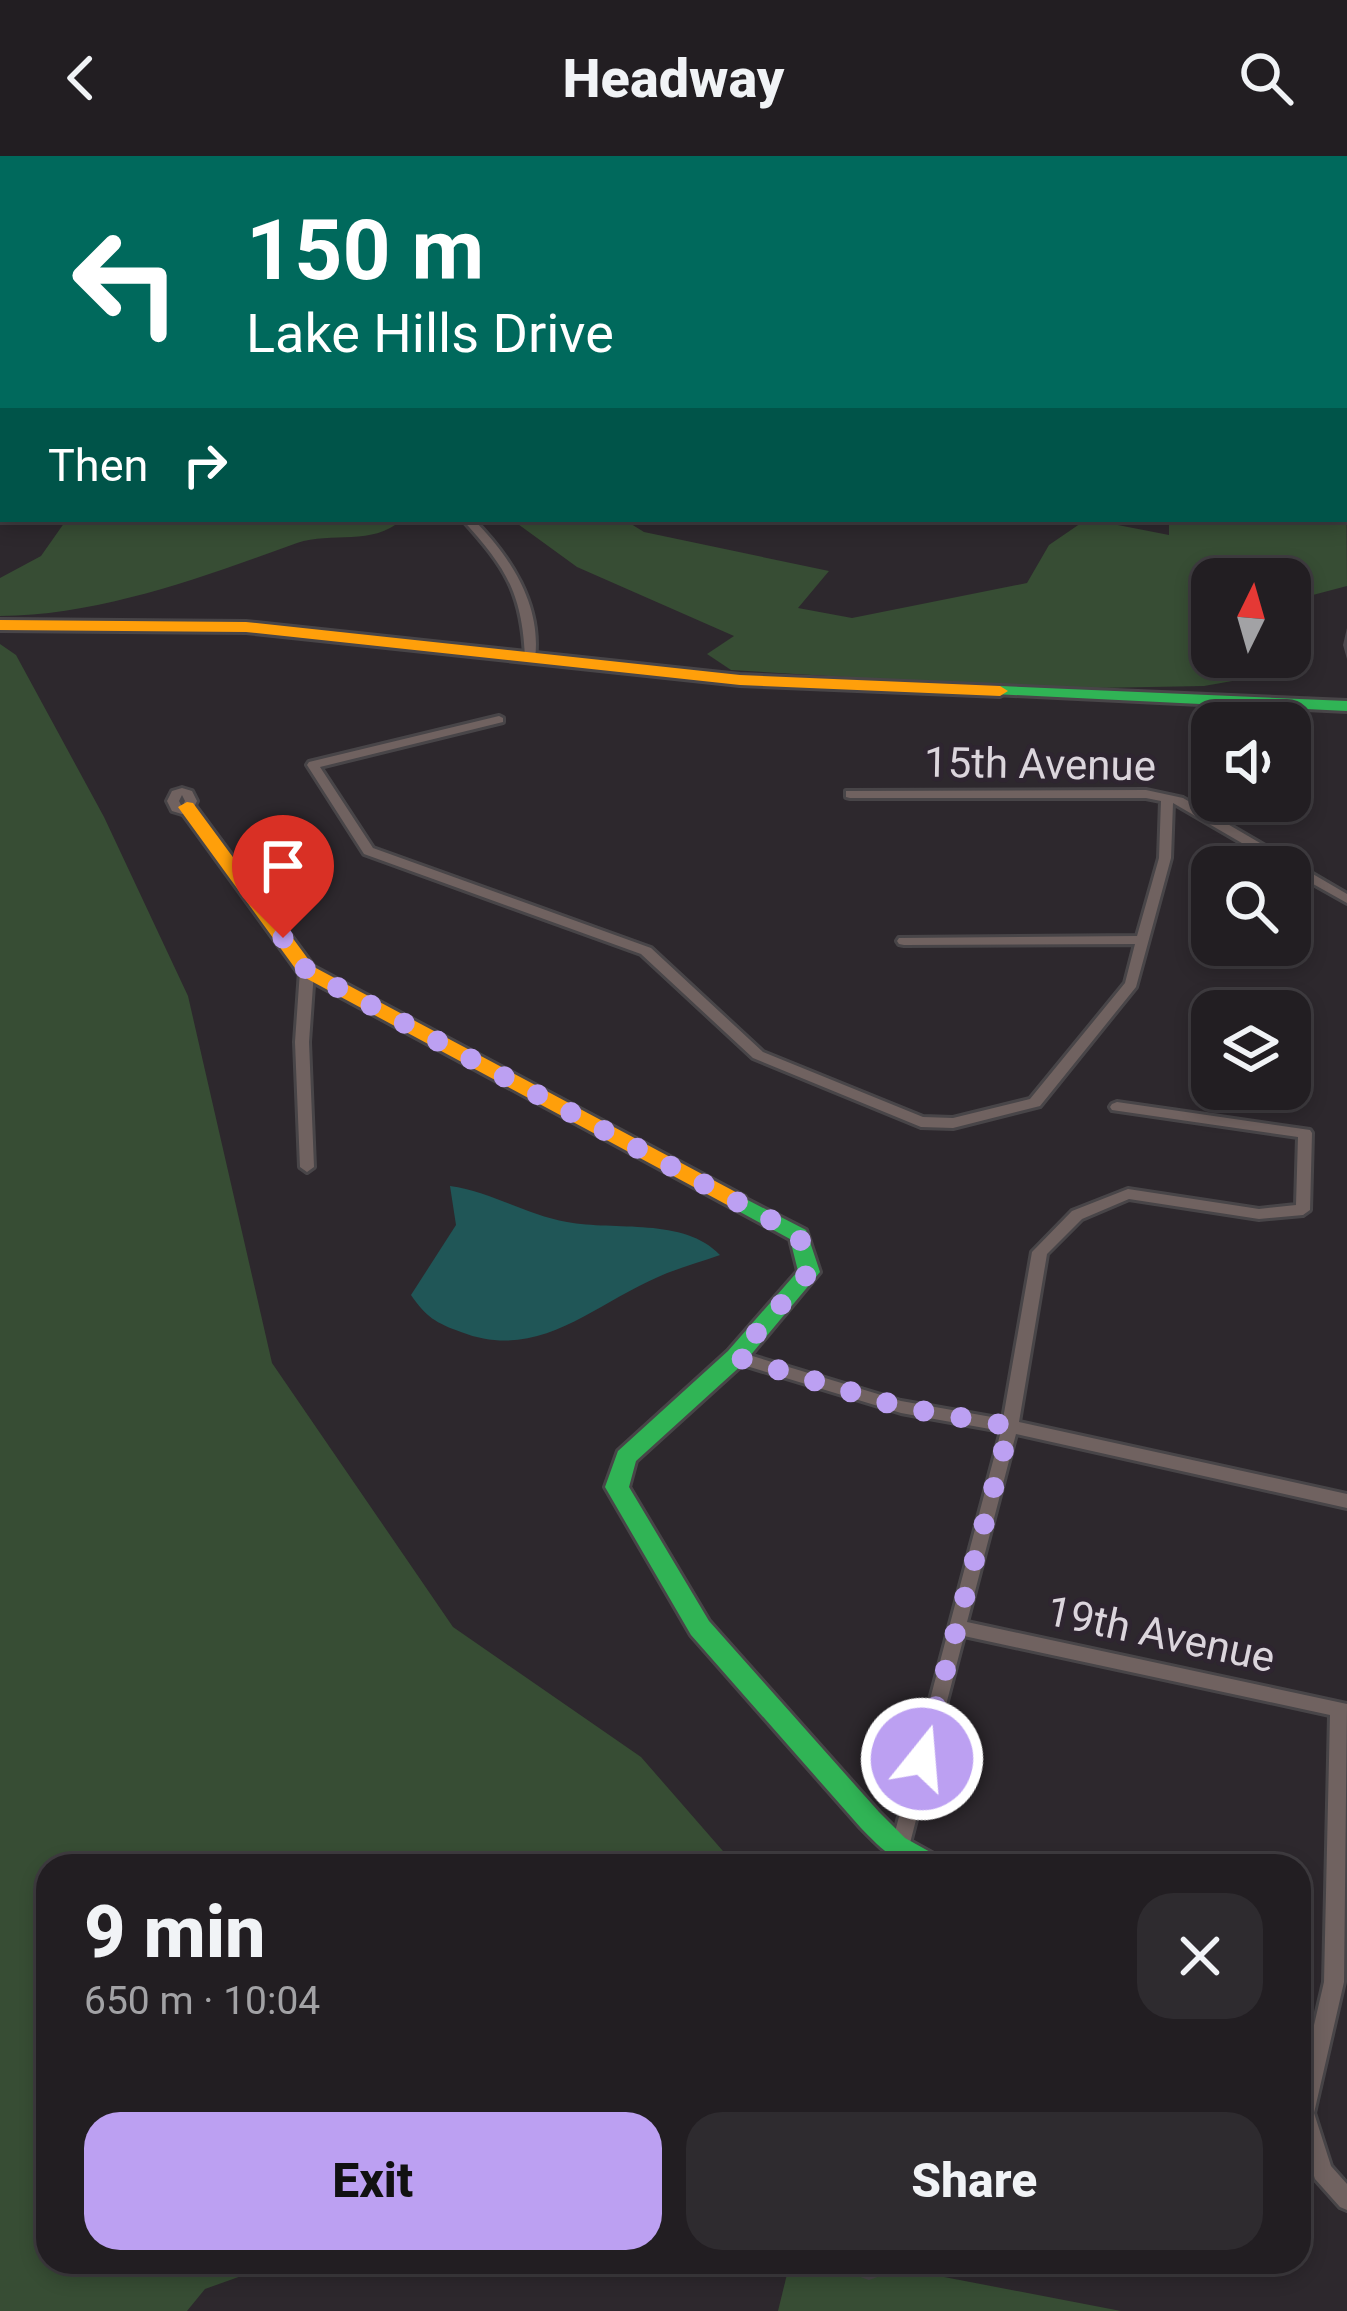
<!DOCTYPE html>
<html lang="en">
<head>
<meta charset="utf-8">
<style>
	body { margin:0; font-family:Roboto,sans-serif; background:#2e2b2f; color:#f1f3f6; height:100vh; display:flex; flex-direction:column; font-size:45px; white-space:nowrap }
	* { box-sizing:border-box; margin:0 }
	p { font-size:39px; color:#a2a2a5 }
	.icon { flex:none; width:66px; height:66px; fill:none; stroke:currentColor; stroke-width:2; stroke-linecap:round; stroke-linejoin:round }
	.map { position:relative; flex:1; overflow:hidden }
	.panel { position:absolute; left:36px; top:1698px; width:1275px; height:420px; display:flex; flex-direction:column; background:#221e22; border-radius:36px; box-shadow:0 6px 18px #0003,0 0 0 3px #3f3c40 }
	.panel>* { flex:none }
	.banner { position:absolute; left:0px; top:0px; width:1347px; height:366px; box-shadow:0 6px 18px #0003,0 0 0 3px #3f3c40; background:#00695c; color:#fff; overflow:hidden }
	.needle { width:78px; rotate:5deg }
	.controls { position:absolute; left:1191px; top:402px; display:grid; gap:24px }
	.controls a { display:grid; place-items:center; width:120px; height:120px; border-radius:24px; background:#221e22; box-shadow:0 6px 18px #0003,0 0 0 3px #3f3c40; font-size:60px }
	.pin { position:absolute; display:grid; place-items:center; width:102px; height:102px; color:#fff; margin:-123px -51px; border-radius:50% 50% 50% 0; rotate:-45deg; box-shadow:0 0 12px #0007 }
	.pin .icon { rotate:45deg }
	.me { position:absolute; width:132px; margin:-66px; rotate:17deg; stroke-linejoin:round; filter:drop-shadow(0 0 9px #0008) }
	.turn { display:flex; align-items:center; gap:42px; height:252px; padding:0 48px; font-size:54px }
	.turn .icon { width:156px; height:156px; stroke-width:2.5 }
	.turn b { display:block; font-size:84px; line-height:102px }
	.then { display:flex; align-items:center; height:114px; padding:0 48px; background:#0003; gap:24px; font-size:45px }
	.round { display:grid; place-items:center; flex:none; width:126px; height:126px; border-radius:36px; background:#2e2b2f }
	.headline { display:flex; align-items:center; justify-content:space-between; height:204px; padding:0 48px }
	h1 { font-size:72px; font-weight:800; line-height:90px }
	.cta { display:flex; gap:24px; margin-top:auto; padding:24px 48px }
	.cta a { flex:1; height:138px; border-radius:36px; background:#bca0f2; color:#111; font-size:48px; font-weight:800; line-height:138px; text-align:center }
	.cta a+a { background:#2e2b2f; color:#f1f3f6 }
	header { display:flex; justify-content:space-between; align-items:center; height:156px; padding:0 48px; background:#221e22; font-size:54px; font-weight:800 }
	.map>svg:first-child { display:block }
	.green { fill:#374d34 }
	.water { fill:#205657 }
	.lines { fill:none; stroke-linecap:round; stroke-linejoin:round }
	.street-casing { stroke:#484548; stroke-width:6 }
	.fast-casing { stroke:#484548; stroke-width:6 }
	.slow-casing { stroke:#484548; stroke-width:6 }
	.jam-casing { stroke:#484548; stroke-width:6 }
	.street { fill:#706260; fill-rule:evenodd }
	.fast { fill:#30b455; fill-rule:evenodd }
	.slow { fill:#ff9f0a; fill-rule:evenodd }
	.jam { fill:#e5322d; fill-rule:evenodd }
	.wall { fill:#4c484d }
	.route { stroke:#bca0f2; stroke-width:21; stroke-dasharray:0 37.8 }
	.labels { text-anchor:middle; dominant-baseline:central; stroke-width:9; stroke-linejoin:round; paint-order:stroke }
	.street-label { font-size:42px; fill:#dbd5dc; stroke:#2e2530 }
</style>
</head>
<body>
<header><svg class="icon" aria-label="back" viewBox="0 0 24 24"><path d="M15 5l-7 7 7 7"/></svg>Headway<svg class="icon" aria-label="search" viewBox="0 0 24 24"><circle cx="10" cy="10" r="6"/><path d="M15 15l6 6"/></svg></header>
<div class="map">
<svg width="1347" height="2155" viewBox="0 0 1347 2155">
	<rect width="100%" height="100%" fill="#2d282d"/>
	<g class="green">
		<polygon points="1344,6 1347,430 1290,445 1290,423 1212,423 1212,501 1290,501 1290,475 1302,488 1255,521 1204,530 1041,533 731,514 707,498 734,480 577,411 511,363 623,363 644,376 829,415 798,452 852,462 1027,427 1049,389 1087,363 1169,379 1169,363 1344,363"/>
		<path d="M67 363H403C372 391 332 375 297 387 202 421 102 459 0 460V422L41 400Z"/>
		<polygon points="0,488 16,499 104,661 188,840 272,1207 453,1471 641,1601 736,1710 48,1710 48,2106 280,2106 205,2133 187,2155 0,2155"/>
		<polygon points="790,2106 866,2106 1121,2155 778,2155"/>
	</g>
	<path class="water" d="M450 1030C492 1036 526 1059 567 1066 615 1075 684 1061 720 1099 700 1106 678 1112 658 1121 591 1150 538 1206 461 1176 436 1167 426 1161 411 1139L456 1069Z"/>
	<g class="lines">
		<g class="street-casing">
			<g id="street">
				<polygon points="12,0 20,0 22,3 14,3"/>
				<polygon points="311,0 323,0 327,3 315,3"/>
				<polygon points="389,0 398,0 395,3 386,3"/>
				<polygon points="490,0 502,0 506,3 494,3"/>
				<rect x="0" y="76" width="3" height="6"/>
				<polygon points="3,124 3,130 0,131 0,125"/>
				<polygon points="3,152 3,158 0,159 0,153"/>
				<polygon points="3,181 3,187 0,188 0,182"/>
				<path d="M462 363H473C510 400 542 449 535 503H527L525 501C522 435 505 411 462 363Z"/>
				<polygon points="499,560 503,562 503,566 320,611 373,692 651,792 763,896 923,961 953,962 1030,943 1125,827 1135,788 904,789 899,788 897,785 899,782 1137,780 1159,702 1161,645 1146,642 850,642 846,641 846,635 1146,634 1183,642 1347,738 1347,747 1290,715 1290,711 1283,711 1173,647 1171,702 1136,831 1040,950 953,972 921,971 753,902 641,798 364,698 307,609 309,606"/>
				<path d="M182 632 192 635 197 645 192 655 182 658 172 655 167 645 172 635ZM182 639 185 645 182 651 179 645Z"/>
				<polygon points="307,811 314,815 309,886 314,1011 307,1016 300,1011 295,886 300,815"/>
				<polygon points="1117,946 1310,974 1312,977 1310,1054 1303,1059 1259,1063 1129,1043 1082,1063 1047,1098 1019,1266 1347,1338 1347,1352 1016,1278 967,1466 1347,1548 1344,1826 1314,1957 1331,2010 1347,2028 1347,2054 1340,2051 1315,2023 1299,1974 1299,1934 1324,1826 1330,1559 964,1480 904,1710 886,1710 1001,1275 901,1257 730,1205 728,1201 730,1197 736,1195 901,1245 1003,1263 1032,1096 1072,1055 1128,1033 1259,1053 1296,1049 1298,981 1112,954 1110,951 1112,948"/>
				<polygon points="859,2106 881,2106 877,2118 869,2121 861,2118"/>
			</g>
		</g>
		<g class="fast-casing">
			<g id="fast">
				<polygon points="227,0 223,3 194,3 198,0"/>
				<polygon points="1000,530 1347,545 1347,555 994,538 994,532"/>
				<path d="M738 1039 806 1074 820 1116 744 1207 636 1305 629 1331 709 1465 879 1656 905 1682 941 1702 945 1710C900 1710 892 1704 861 1672L691 1479 605 1331 618 1295 728 1195 798 1115 790 1083 731 1051 728 1046Z"/>
			</g>
		</g>
		<g class="slow-casing">
			<g id="slow">
				<polygon points="0,464 246,466 740,519 1000,530 1008,535 1000,540 740,529 246,476 0,474"/>
				<polygon points="187,646 193,647 314,811 745,1041 748,1046 745,1051 731,1051 300,819 178,651"/>
			</g>
		</g>
		<g class="jam-casing">
			<polygon id="jam" points="3,27 3,35 0,36 0,28"/>
		</g>
		<use href="#street" class="street"/>
		<use href="#fast" class="fast"/>
		<use href="#slow" class="slow"/>
		<use href="#jam" class="jam"/>
	</g>
	<polygon class="wall" points="1347,472 1347,503 1343,489"/>
	<g class="lines">
		<polyline class="route" points="283,782 307,815 799,1079 809,1116 736,1201 901,1251 1010,1270 922,1603"/>
	</g>
	<g class="labels">
		<g class="street-label">
			<text transform="translate(1040 608) rotate(1)">15th Avenue</text>
			<text transform="translate(1161 1478) rotate(12)">19th Avenue</text>
		</g>
	</g>
</svg>
<div class="controls">
<a><svg class="needle" viewBox="-14 -14 28 28"><path d="M0-13l5 13h-10z" fill="#e53935"/><path d="M0 13l5-13h-10z" fill="#a2a2a5"/></svg></a>
<a><svg class="icon" aria-label="sound" viewBox="0 0 24 24"><path d="M4 9h4l5-4v14l-5-4H4zM17 9q2 3 0 6"/></svg></a>
<a><svg class="icon" aria-label="search" viewBox="0 0 24 24"><circle cx="10" cy="10" r="6"/><path d="M15 15l6 6"/></svg></a>
<a><svg class="icon" aria-label="layers" viewBox="0 0 24 24"><path d="M12 4l9 5-9 5-9-5zM3 14l9 5 9-5"/></svg></a>
</div>
<div class="pin" style="left:283px;top:782px;background:#d93025"><svg class="icon" aria-label="arrive" viewBox="0 0 24 24"><path d="M6 21V4h12l-3 4 3 4H6"/></svg></div>
<svg class="me" style="left:922px;top:1603px" viewBox="-20 -20 40 40"><circle r="17" fill="#bca0f2" stroke="#fff" stroke-width="3"/><path d="M0-11L8 9 0 5-8 9z" fill="#fff"/></svg>
<div class="banner">
<div class="turn"><svg class="icon" aria-label="left" viewBox="0 0 24 24"><path d="M17 20v-9H6M10 6l-5 5 5 5"/></svg><div><b>150 m</b>Lake Hills Drive</div></div>
<div class="then">Then<svg class="icon" aria-label="right" viewBox="0 0 24 24"><path d="M7 20v-9h11M14 6l5 5-5 5"/></svg></div>
</div>
<section class="panel">
<div class="headline"><div><h1>9 min</h1><p>650 m · 10:04</p></div><a class="round"><svg class="icon" aria-label="close" viewBox="0 0 24 24"><path d="M6 6l12 12M18 6L6 18"/></svg></a></div>
<div class="cta"><a>Exit</a><a>Share</a></div>
</section>
</div>
</body>
</html>
